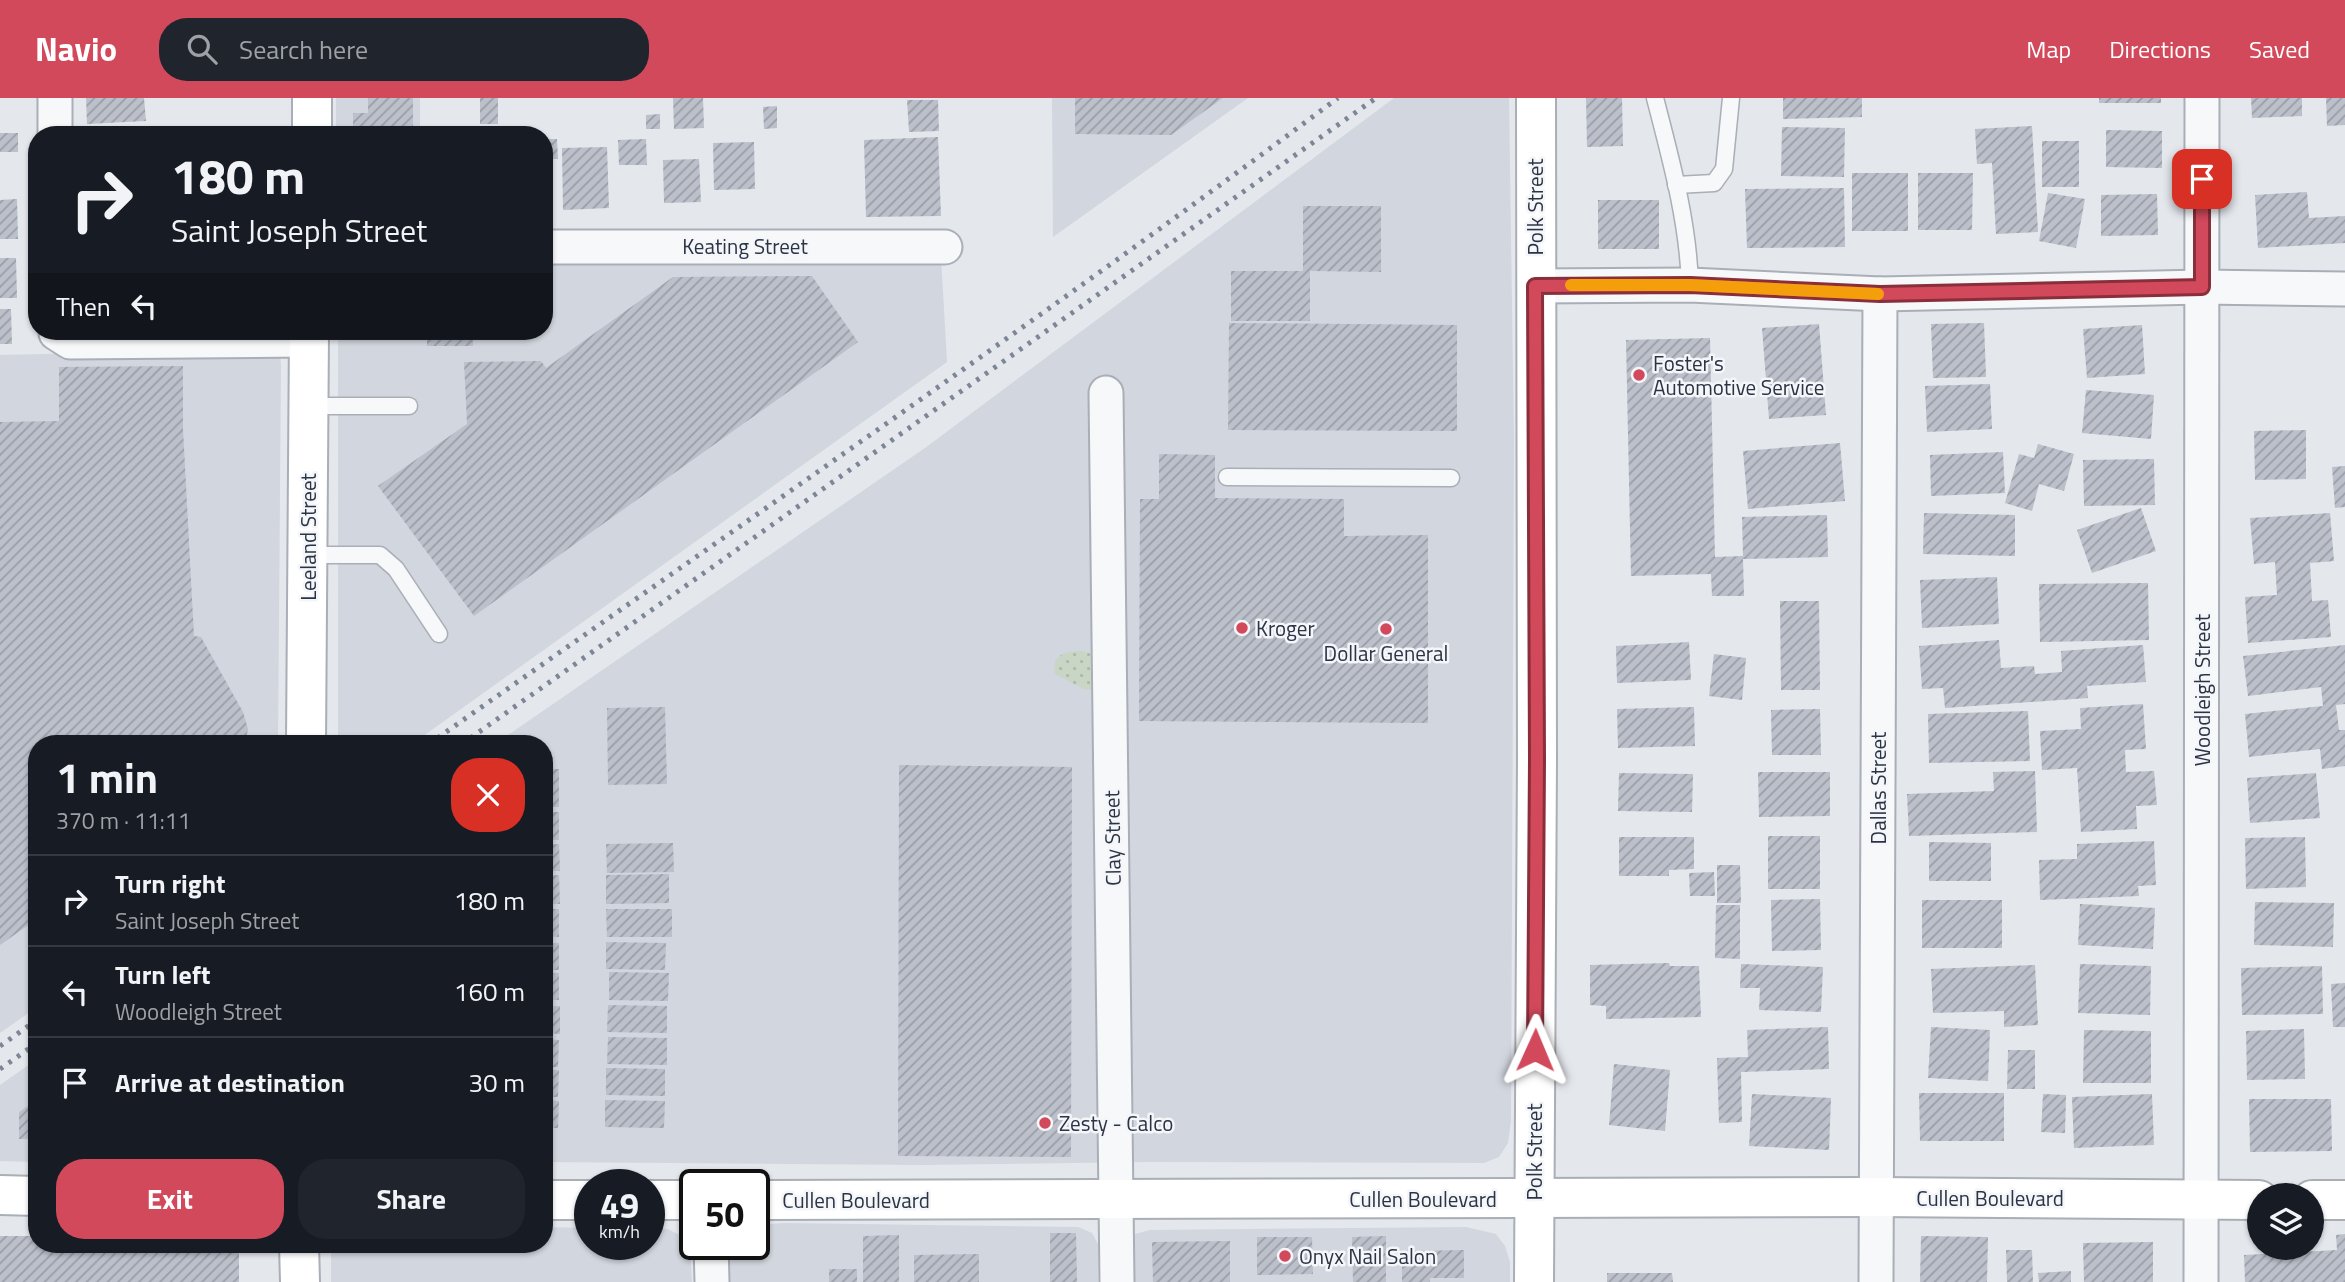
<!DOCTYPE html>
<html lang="en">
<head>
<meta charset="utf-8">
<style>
	body { margin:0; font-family:"Titillium Web",sans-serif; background:#20242c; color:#f1f3f6; height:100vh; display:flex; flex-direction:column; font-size:26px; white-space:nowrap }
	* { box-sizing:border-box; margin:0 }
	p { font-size:23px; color:#9ea1a6 }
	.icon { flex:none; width:38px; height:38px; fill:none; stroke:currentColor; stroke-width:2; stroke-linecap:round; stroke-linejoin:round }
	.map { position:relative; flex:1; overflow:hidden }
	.sheet { position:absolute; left:28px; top:637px; width:525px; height:518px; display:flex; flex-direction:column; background:#171b24; border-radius:28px; box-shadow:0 2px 5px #0004 }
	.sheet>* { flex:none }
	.guide { position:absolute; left:28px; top:28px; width:525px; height:214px; border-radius:28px; box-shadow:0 2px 5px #0004; background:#171b24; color:#f1f3f6; overflow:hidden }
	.controls { position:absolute; left:2247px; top:1085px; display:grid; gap:14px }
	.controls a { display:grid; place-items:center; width:77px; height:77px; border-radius:50%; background:#171b24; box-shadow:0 2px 5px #0004; font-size:35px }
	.speed { position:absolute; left:574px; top:1071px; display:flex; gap:14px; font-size:35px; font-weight:700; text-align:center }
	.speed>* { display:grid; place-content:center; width:91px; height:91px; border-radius:50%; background:#171b24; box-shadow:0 2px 5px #0004; line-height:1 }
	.speed small { font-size:18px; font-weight:400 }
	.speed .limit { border:4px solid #111; border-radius:10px; background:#fff; color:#111 }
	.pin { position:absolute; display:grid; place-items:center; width:60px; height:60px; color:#fff; margin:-30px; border-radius:14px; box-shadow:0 4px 10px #0006 }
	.me { position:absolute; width:77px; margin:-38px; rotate:1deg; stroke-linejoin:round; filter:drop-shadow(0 0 5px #0008) }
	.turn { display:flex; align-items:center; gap:24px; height:147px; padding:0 28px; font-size:32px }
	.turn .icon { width:91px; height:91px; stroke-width:2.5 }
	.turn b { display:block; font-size:49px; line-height:60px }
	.then { display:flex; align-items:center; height:66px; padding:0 28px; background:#0003; gap:14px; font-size:26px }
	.round { display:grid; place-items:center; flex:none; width:74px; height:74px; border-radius:28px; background:#20242c }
	.summary { display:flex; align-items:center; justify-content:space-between; height:119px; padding:0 28px }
	h1 { font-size:42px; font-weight:700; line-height:52px }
	.primary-button { display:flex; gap:14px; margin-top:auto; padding:14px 28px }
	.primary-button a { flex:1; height:80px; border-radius:28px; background:#d1495b; color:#fff; font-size:28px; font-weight:700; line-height:80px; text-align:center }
	.primary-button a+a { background:#20242c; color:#f1f3f6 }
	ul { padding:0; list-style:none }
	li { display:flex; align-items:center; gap:21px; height:91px; padding:0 28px; border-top:2px solid #363941 }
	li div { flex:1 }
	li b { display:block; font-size:26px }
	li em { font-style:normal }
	header { display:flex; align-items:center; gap:42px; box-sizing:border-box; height:98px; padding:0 35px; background:#d1495b; color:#fff }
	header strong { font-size:33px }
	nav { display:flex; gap:38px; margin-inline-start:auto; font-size:24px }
	.search { width:490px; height:63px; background:#20242c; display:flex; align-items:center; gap:18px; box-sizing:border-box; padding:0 24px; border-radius:28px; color:#9ea1a6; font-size:26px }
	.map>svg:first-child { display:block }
	.built { fill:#d2d6de }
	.grass { fill:url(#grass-dots) }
	.building { fill:url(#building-hatch) }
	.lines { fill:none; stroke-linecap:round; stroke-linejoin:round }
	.lane-casing { stroke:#a9aeb7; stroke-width:19 }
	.street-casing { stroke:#a9aeb7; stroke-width:37 }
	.secondary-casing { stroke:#a9aeb7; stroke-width:42 }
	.lane { stroke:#f7f8fa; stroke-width:16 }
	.street { stroke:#f7f8fa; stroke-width:33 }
	.secondary { stroke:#fff; stroke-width:38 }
	.rail { stroke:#7d8696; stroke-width:5; stroke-dasharray:3.5 7; stroke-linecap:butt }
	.route-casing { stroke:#882f3b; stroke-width:18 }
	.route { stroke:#d1495b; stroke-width:12 }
	.slow { stroke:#f59e0b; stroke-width:12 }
	.poi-dot { fill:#d1495b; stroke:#f4f6f9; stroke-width:2.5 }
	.labels { text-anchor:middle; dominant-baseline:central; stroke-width:5; stroke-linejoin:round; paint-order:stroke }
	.street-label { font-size:21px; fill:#2b3445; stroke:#f4f6f9 }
	.poi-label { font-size:21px; fill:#2b3445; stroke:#f4f6f9; text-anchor:start }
</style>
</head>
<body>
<header>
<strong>Navio</strong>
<div class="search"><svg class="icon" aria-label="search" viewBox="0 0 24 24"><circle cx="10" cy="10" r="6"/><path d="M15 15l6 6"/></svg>Search here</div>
<nav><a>Map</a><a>Directions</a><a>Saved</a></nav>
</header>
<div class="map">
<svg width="2345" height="1184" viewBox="0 0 2345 1184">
	<defs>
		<pattern id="grass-dots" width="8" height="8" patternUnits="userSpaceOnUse" patternTransform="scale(1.75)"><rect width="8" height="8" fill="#c9d6c5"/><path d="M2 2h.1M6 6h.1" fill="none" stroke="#adb8ab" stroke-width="1.8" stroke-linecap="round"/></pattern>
		<pattern id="building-hatch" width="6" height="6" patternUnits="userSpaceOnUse" patternTransform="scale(1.75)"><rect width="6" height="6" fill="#bbc0ca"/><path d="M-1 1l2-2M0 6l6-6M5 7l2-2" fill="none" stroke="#989da6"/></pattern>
	</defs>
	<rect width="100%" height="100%" fill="#e4e7ec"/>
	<g class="built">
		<rect x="336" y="0" width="84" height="37"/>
		<polygon points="1052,0 1248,0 1053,139"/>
		<polygon points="1394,0 1509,0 1514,342 1511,1023 1508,1045 1499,1059 1484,1065 1150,1064 923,1067 544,1064 544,646 495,646 925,350"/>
		<polygon points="544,158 941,158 947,264 412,646 338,646 338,233 544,233"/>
		<polygon points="269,251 280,257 281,267 278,646 37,646 37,909 0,935 0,257"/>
		<polygon points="37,961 37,1064 0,1063 0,987"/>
		<polygon points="785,1125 1078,1129 1092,1135 1098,1146 1098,1184 724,1184 726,1146 754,1146 754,1127"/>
		<polygon points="544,1129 590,1130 590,1146 649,1146 649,1130 668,1131 681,1138 690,1151 692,1184 331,1184 331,1146 544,1146"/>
		<polygon points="1466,1129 1496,1136 1505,1148 1510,1164 1510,1184 1126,1184 1129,1144 1135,1136 1150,1132"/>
	</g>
	<path class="grass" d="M1082 553 1092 556V592L1084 591 1055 576C1051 557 1065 553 1082 553Z"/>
	<g class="building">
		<polygon points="86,0 144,0 146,23 87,26"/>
		<polygon points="368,0 413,0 413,32 353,32 353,15 368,15"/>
		<rect x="480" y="0" width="18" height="26"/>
		<polygon points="673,0 703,0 704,30 674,31"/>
		<polygon points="1075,0 1223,0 1171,37 1075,36"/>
		<polygon points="1586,0 1622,0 1623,48 1587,49"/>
		<polygon points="1783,0 1862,0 1862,19 1783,21"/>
		<rect x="2099" y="0" width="62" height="5"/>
		<polygon points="2251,0 2302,0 2302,18 2252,20"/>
		<polygon points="2326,0 2345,0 2345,27 2327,28"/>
		<polygon points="907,2 938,2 939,33 909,34"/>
		<polygon points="777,8 777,30 764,31 763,9"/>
		<polygon points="660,16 660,31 646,31 646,17"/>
		<polygon points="2032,28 2038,134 1996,136 1992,65 1977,66 1975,31"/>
		<polygon points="1782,29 1845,30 1844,79 1781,78"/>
		<polygon points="2106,32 2162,33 2162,70 2106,69"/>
		<rect x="0" y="35" width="18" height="19"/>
		<polygon points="938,39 941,118 866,119 864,42"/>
		<polygon points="544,41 557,41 558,61 544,61"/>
		<polygon points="646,41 647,67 619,67 618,42"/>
		<rect x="2042" y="43" width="37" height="46"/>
		<polygon points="754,44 755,91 714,92 713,45"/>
		<polygon points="607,49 609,110 563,112 562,50"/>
		<polygon points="699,61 701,104 664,105 663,62"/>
		<rect x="1852" y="75" width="56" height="58"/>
		<polygon points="1918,75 1973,75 1972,132 1918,132"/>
		<polygon points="1844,90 1845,149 1747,150 1745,91"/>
		<polygon points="2307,94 2309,120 2345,118 2345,145 2258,150 2255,97"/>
		<polygon points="2048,95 2085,101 2076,150 2039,143"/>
		<polygon points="2157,96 2158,137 2101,138 2101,97"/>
		<polygon points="17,101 18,141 0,141 0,102"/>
		<rect x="1598" y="102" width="61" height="49"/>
		<polygon points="1303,108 1381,108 1381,174 1310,173 1310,223 1231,223 1231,173 1303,173"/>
		<polygon points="0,160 16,160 17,200 0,200"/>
		<polygon points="812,178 858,244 474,518 378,388 467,326 464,264 541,263 546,270 673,179"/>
		<polygon points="0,211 11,211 12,246 0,246"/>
		<polygon points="1229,225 1457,227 1457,333 1228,332"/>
		<polygon points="1984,225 1986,279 1933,280 1931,226"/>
		<polygon points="1819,226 1826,317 1769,321 1762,230"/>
		<polygon points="2142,227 2145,276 2087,280 2083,231"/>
		<rect x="427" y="233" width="46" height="15"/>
		<polygon points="1710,240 1715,459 1743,458 1742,419 1827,417 1828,459 1743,461 1744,498 1712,498 1711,476 1631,478 1626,242"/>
		<polygon points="183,268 183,331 194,538 201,539 243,614 248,631 245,646 37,646 37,821 0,847 0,324 59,323 59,269"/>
		<polygon points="1990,286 1992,331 1927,334 1925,288"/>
		<polygon points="2086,292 2154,297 2151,341 2082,335"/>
		<polygon points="2306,332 2306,381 2255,382 2254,333"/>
		<polygon points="1840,345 1845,403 1748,411 1743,353"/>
		<polygon points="2038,346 2074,356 2064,393 2039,386 2032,413 2005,405 2019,356 2034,360"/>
		<polygon points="2003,354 2005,395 1931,398 1930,357"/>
		<polygon points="1159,356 1215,357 1215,400 1344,401 1344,438 1428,437 1428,625 1139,623 1140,401 1159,401"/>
		<polygon points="2154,361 2155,407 2084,408 2083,362"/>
		<polygon points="2345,368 2345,409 2335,410 2332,369"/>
		<polygon points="2141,410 2156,453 2092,475 2077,432"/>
		<polygon points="1924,415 2015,417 2015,458 1923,456"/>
		<polygon points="2330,415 2334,463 2310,465 2312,503 2328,502 2331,539 2248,545 2245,499 2277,497 2275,464 2254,466 2250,420"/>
		<polygon points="1997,479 1999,526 1922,530 1920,482"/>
		<polygon points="2148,485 2149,542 2040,544 2039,486"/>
		<polygon points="1780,503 1819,503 1820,592 1781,592"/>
		<polygon points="1999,542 2001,570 2034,568 2035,576 2062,574 2061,553 2143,547 2146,584 2087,588 2088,600 1945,610 1943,590 1922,591 1919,548"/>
		<polygon points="1689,544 1691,582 1617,585 1616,548"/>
		<polygon points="2345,547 2345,606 2336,607 2339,632 2345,632 2345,668 2322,671 2320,651 2249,659 2245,616 2323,608 2321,589 2248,598 2243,558"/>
		<polygon points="1714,556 1746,560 1742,602 1709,598"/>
		<polygon points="2143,606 2146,651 2125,652 2126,674 2154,673 2157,707 2136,708 2137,731 2081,734 2077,670 2042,672 2040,633 2081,631 2080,610"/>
		<polygon points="665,609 667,686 608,687 607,610"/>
		<polygon points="1694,609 1695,648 1618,650 1617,611"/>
		<polygon points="1820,611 1821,657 1772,657 1771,612"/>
		<polygon points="2028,613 2030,663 1929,665 1928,616"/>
		<polygon points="899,667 1072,669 1071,1059 898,1058"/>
		<rect x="544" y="671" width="15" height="38"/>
		<polygon points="2035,673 2037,734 1909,738 1907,696 1994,693 1993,674"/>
		<polygon points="1758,674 1830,674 1830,718 1759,719"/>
		<polygon points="1619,675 1693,676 1692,714 1618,713"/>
		<polygon points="2316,675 2320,720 2250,725 2247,680"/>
		<rect x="544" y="714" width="15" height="28"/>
		<rect x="1768" y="738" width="52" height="53"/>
		<polygon points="1619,739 1694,739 1694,771 1669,772 1669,778 1619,778"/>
		<polygon points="2305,739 2306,789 2246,791 2245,740"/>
		<polygon points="2154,743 2156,787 2138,788 2139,798 2040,802 2039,762 2077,761 2077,746"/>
		<polygon points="1929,744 1991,745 1991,783 1929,783"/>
		<polygon points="673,745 674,774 607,775 606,746"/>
		<polygon points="559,746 560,773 544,773 544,747"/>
		<polygon points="1717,767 1740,767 1741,805 1717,805"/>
		<polygon points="1714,774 1715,798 1690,798 1689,775"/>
		<polygon points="669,776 669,805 606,806 606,777"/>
		<polygon points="559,777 560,806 544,806 544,778"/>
		<polygon points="1820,801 1821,852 1772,853 1771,802"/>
		<rect x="1922" y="802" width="80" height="48"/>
		<polygon points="2255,804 2334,805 2333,849 2254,847"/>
		<polygon points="2080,806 2155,810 2153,851 2078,847"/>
		<polygon points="1716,807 1740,807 1740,861 1715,860"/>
		<polygon points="544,811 559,811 559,839 544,838"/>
		<polygon points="606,811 672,811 672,839 607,839"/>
		<polygon points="606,844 666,845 665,872 606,871"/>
		<rect x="544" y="845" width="15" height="27"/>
		<polygon points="1669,865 1670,868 1699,868 1701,919 1606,921 1606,908 1590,907 1590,867"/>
		<polygon points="1741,866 1823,869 1821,914 1759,912 1760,890 1740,890"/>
		<polygon points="2080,866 2151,868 2150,917 2078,915"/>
		<polygon points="2035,867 2038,927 2004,929 2004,913 1933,915 1931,871"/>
		<polygon points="2322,868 2323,916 2242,917 2241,870"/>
		<polygon points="609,874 669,875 668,903 609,902"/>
		<rect x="544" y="875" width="15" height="27"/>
		<polygon points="2345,885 2345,929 2333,929 2331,886"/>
		<polygon points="608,907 667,908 667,935 607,934"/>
		<polygon points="544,908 560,908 560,936 544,935"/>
		<polygon points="1828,929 1829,971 1741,974 1742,1024 1719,1025 1717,960 1748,959 1747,932"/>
		<polygon points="1931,929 1990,932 1988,983 1928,980"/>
		<polygon points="2304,931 2305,981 2247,982 2246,933"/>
		<polygon points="2084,932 2151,933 2151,985 2083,985"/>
		<polygon points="608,939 667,940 667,967 607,966"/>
		<polygon points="544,941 559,942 558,969 544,969"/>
		<polygon points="2008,952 2035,952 2035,991 2007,991"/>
		<polygon points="1614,966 1670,972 1665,1033 1609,1027"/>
		<polygon points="606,970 665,971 665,998 606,997"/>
		<polygon points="544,972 559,972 558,999 544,999"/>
		<polygon points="1919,995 2004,995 2004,1043 1920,1043"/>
		<polygon points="1752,996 1831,1000 1829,1052 1749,1048"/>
		<polygon points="2043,996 2066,997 2065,1035 2041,1034"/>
		<polygon points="2152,996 2154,1047 2074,1050 2072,999"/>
		<polygon points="2249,1001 2331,1001 2332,1053 2250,1054"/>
		<polygon points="37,1002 37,1041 19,1041 19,1014"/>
		<polygon points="544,1002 559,1003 558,1030 544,1030"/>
		<polygon points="605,1002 665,1003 664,1030 605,1029"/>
		<polygon points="1050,1135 1076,1135 1077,1184 1050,1184"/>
		<polygon points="2345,1136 2345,1184 2245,1184 2244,1157 2337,1152 2336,1137"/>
		<polygon points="899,1137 899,1184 863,1184 863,1138"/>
		<polygon points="0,1138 37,1138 37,1146 239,1146 239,1184 0,1184"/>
		<polygon points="1386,1138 1386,1184 1353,1184 1352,1139"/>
		<polygon points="1921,1138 1988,1139 1987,1184 1920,1184"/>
		<polygon points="1257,1139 1312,1139 1313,1176 1257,1177"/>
		<polygon points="1230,1143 1230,1184 1153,1184 1152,1144"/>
		<polygon points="2153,1144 2153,1184 2084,1184 2083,1145"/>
		<polygon points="1464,1152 1464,1180 1430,1180 1430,1184 1402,1184 1402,1164 1411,1163 1411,1153"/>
		<polygon points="2006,1152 2032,1152 2033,1184 2007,1184"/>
		<polygon points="979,1156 979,1184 914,1184 914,1157"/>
		<rect x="829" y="1171" width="28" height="13"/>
		<polygon points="2071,1173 2071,1184 2039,1184 2038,1175"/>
		<polygon points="1607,1175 1672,1175 1673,1184 1607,1184"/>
	</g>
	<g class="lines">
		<g class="lane-casing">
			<g id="lane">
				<path d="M1655 0C1671 62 1688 123 1690 187"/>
				<polyline points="1676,87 1714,85 1724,71 1731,0"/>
				<polyline points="308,308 409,308"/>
				<polyline points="1227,379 1451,380"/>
				<polyline points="308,457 380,457 396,471 439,536"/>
			</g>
		</g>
		<g class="street-casing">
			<g id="street">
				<polyline points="55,0 55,37"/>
				<polyline points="544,149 945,149"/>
				<polyline points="1535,188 1690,187 1880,196 2202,189 2345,191"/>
				<polyline points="56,233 56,235 70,244 309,242"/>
				<polyline points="1106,295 1117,1184"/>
				<polyline points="711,1146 712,1184"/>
				<polyline points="1876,1184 1880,196"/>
				<polyline points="2201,1184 2202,0"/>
			</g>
		</g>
		<g class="secondary-casing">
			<g id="secondary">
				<polyline points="312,37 312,0"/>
				<polyline points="306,646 309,233"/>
				<polyline points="0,1097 37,1098"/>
				<polyline points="544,1102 590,1102"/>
				<polyline points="649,1102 695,1102"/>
				<polyline points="754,1102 1876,1099 2259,1102"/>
				<polyline points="2312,1102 2345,1102"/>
				<polyline points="299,1146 300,1184"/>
				<polyline points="1534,1184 1537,661 1536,0"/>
			</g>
		</g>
		<use href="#lane" class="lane"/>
		<use href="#street" class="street"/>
		<use href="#secondary" class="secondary"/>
		<g class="rail">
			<path d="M429 646C733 432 1040 222 1338 0"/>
			<polyline points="462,646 1376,0"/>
			<polyline points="0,948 37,922"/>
			<polyline points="0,971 37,945"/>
		</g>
	</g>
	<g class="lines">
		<g class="route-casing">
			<polyline id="route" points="1535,952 1537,661 1535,188 1690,187 1880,196 2202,189 2202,81"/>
		</g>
		<use href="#route" class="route"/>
		<polyline class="slow" points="1571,187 1690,187 1878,196"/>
	</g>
	<g class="poi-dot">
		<circle cx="1639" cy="277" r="7"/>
		<circle cx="1242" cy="530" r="7"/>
		<circle cx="1386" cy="531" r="7"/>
		<circle cx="1045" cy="1025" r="7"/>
		<circle cx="1285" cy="1158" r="7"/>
	</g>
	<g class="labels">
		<g class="street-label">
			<text transform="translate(1535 109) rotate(-90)">Polk Street</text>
			<text x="745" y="148">Keating Street</text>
			<text transform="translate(308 439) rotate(-90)">Leeland Street</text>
			<text transform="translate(2202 592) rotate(-90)">Woodleigh Street</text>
			<text transform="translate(1878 690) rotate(-90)">Dallas Street</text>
			<text transform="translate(1112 740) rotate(-91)">Clay Street</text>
			<text transform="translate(1534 1054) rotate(-90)">Polk Street</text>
			<text x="1990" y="1100">Cullen Boulevard</text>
			<text x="1423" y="1101">Cullen Boulevard</text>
			<text x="856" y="1102">Cullen Boulevard</text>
		</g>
		<g class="poi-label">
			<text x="1653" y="265">Foster's<tspan x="1653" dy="24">Automotive Service</tspan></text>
			<text x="1256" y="530">Kroger</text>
			<text x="1386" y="555" text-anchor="middle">Dollar General</text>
			<text x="1059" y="1025">Zesty - Calco</text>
			<text x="1299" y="1158">Onyx Nail Salon</text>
		</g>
	</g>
</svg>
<div class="controls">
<a><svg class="icon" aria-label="layers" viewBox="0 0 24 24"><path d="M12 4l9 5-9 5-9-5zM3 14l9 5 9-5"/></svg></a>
</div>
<div class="speed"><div>49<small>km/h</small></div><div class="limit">50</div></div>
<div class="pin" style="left:2202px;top:81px;background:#d93025"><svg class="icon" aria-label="arrive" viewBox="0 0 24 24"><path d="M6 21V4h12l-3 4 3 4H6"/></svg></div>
<svg class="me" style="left:1535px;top:952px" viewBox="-20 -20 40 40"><path d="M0-17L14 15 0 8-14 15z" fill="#d1495b" stroke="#fff" stroke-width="4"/></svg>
<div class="guide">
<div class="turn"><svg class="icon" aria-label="right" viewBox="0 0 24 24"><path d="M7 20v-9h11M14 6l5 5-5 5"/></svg><div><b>180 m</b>Saint Joseph Street</div></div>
<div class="then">Then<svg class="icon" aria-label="left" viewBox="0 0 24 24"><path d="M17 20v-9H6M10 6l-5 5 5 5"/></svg></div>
</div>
<section class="sheet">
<div class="summary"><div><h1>1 min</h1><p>370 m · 11:11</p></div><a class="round" style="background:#d93025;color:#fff"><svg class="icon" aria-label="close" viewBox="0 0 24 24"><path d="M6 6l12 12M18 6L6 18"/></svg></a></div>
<ul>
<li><svg class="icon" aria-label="right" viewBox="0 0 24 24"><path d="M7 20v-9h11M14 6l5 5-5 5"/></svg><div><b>Turn right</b><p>Saint Joseph Street</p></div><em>180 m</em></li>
<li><svg class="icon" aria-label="left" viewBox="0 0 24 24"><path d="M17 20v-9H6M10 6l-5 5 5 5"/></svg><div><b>Turn left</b><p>Woodleigh Street</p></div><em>160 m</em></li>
<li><svg class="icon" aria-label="arrive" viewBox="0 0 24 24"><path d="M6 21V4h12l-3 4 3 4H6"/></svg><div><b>Arrive at destination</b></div><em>30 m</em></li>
</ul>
<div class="primary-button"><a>Exit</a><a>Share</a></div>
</section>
</div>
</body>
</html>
